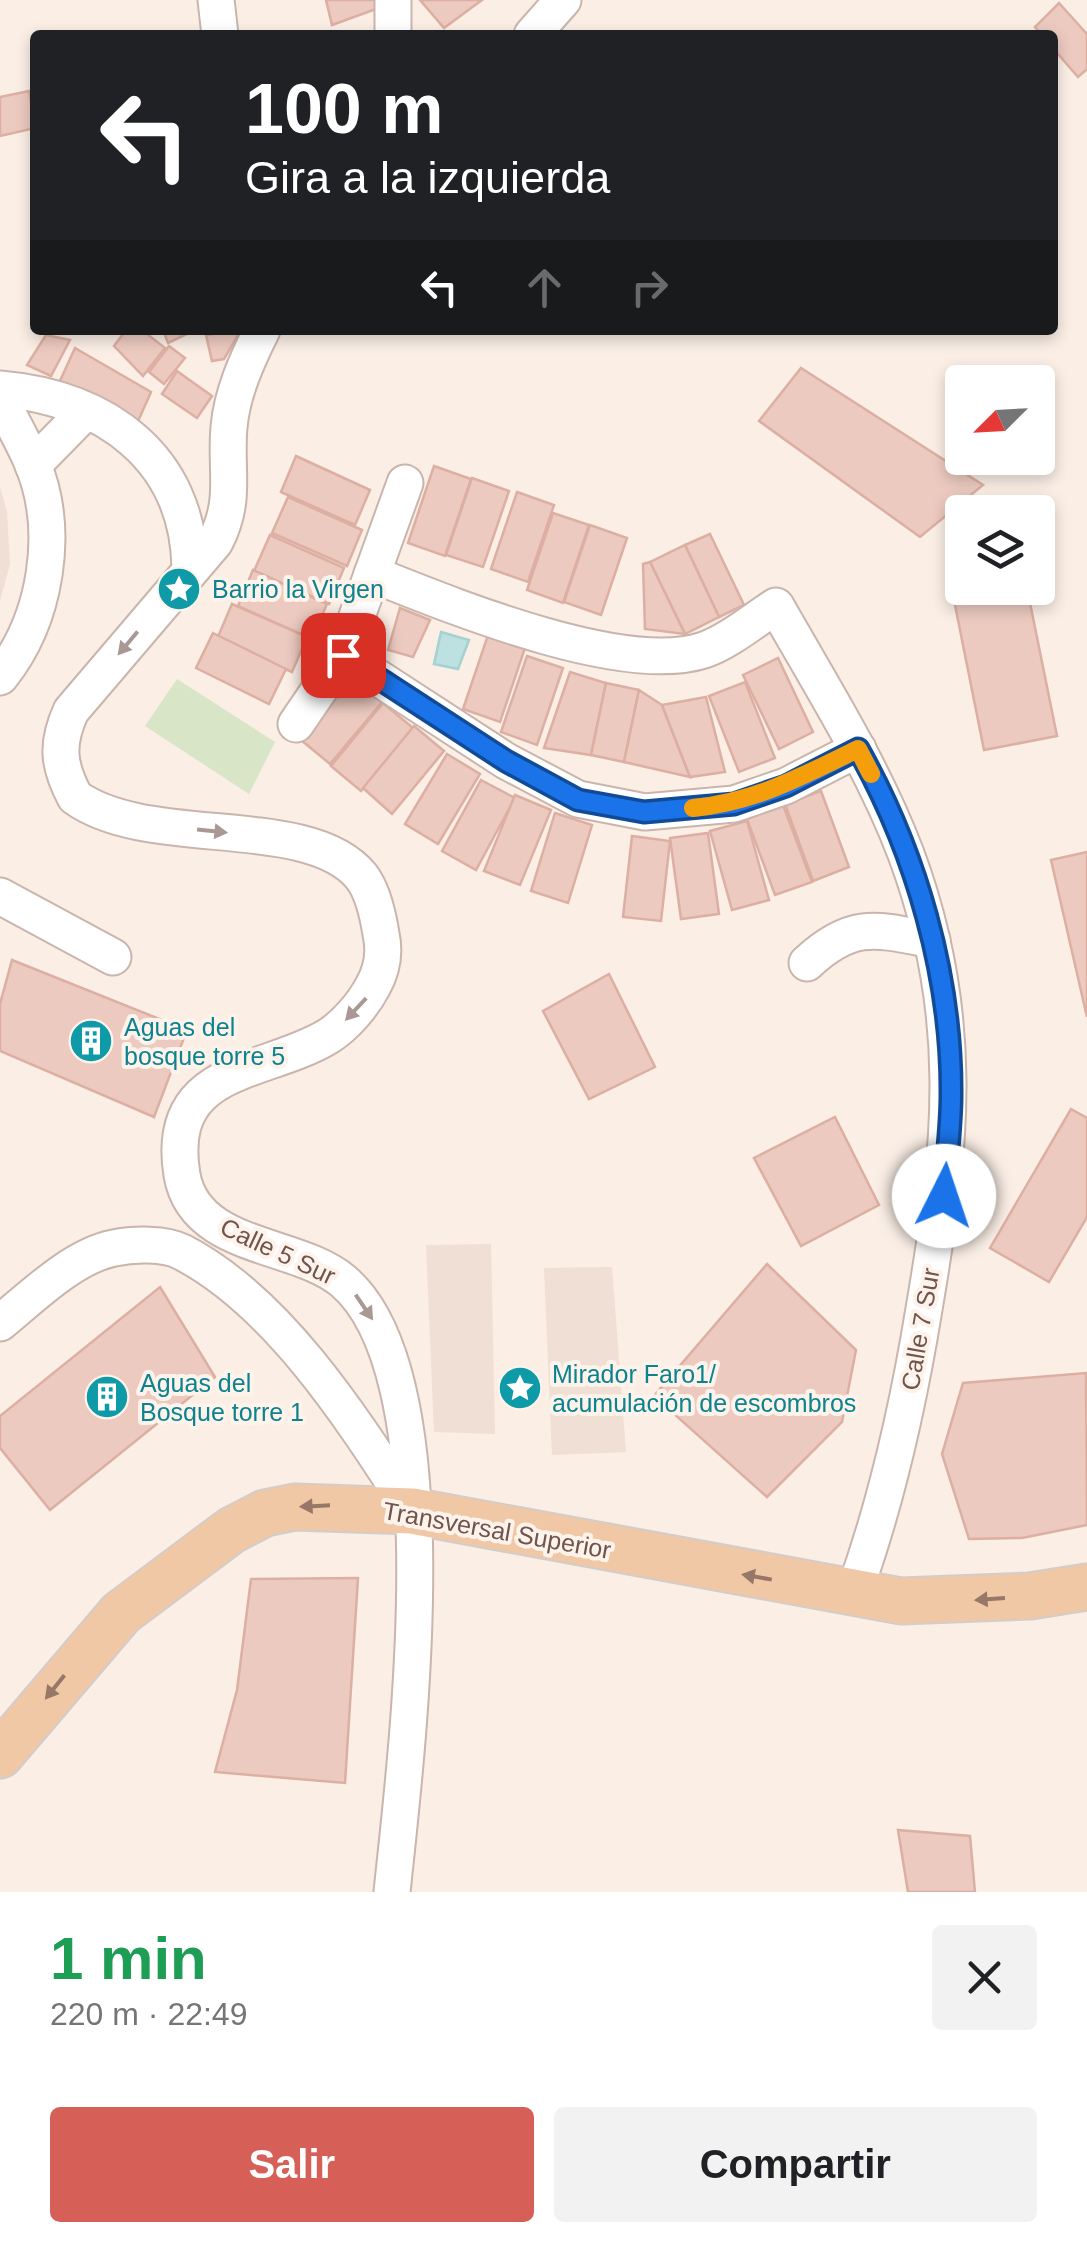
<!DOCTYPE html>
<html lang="es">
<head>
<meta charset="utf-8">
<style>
	body { margin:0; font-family:Arial,sans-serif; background:#f2f2f2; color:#202124; height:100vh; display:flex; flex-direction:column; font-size:38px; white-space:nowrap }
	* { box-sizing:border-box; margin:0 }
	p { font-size:32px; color:#757577 }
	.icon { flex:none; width:55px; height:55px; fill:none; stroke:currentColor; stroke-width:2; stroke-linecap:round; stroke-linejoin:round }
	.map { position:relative; height:1892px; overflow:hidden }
	.drawer { display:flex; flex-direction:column; background:#fff; flex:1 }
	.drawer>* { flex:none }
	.guide { position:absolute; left:30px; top:30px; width:1028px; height:305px; border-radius:10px; box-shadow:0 5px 15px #0003; background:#202124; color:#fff; overflow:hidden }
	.needle { width:65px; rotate:246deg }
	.tools { position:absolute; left:945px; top:365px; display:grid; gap:20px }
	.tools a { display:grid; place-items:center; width:110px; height:110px; border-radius:10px; background:#fff; box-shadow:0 5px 15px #0003; font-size:50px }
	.pin { position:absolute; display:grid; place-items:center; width:85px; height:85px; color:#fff; margin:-42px; border-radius:20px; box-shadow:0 5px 15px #0006 }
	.me { position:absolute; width:110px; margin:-55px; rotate:4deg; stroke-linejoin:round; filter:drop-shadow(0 0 8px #0008) }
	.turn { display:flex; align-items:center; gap:35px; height:210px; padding:0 50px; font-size:45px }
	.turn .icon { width:130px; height:130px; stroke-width:2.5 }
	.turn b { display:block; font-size:70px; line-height:85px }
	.lanes { display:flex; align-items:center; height:95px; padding:0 50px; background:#0003; justify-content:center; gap:50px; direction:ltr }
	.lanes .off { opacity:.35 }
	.round { display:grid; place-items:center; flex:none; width:105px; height:105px; border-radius:10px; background:#f2f2f2 }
	.summary { display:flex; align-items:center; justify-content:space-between; height:170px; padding:0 50px }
	h1 { font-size:60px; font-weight:700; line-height:75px; color:#1e9e55 }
	.action { display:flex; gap:20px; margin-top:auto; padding:20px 50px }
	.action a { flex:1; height:115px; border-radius:10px; background:#d65f58; color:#fff; font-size:40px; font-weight:700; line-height:115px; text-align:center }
	.action a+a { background:#f2f2f2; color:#202124 }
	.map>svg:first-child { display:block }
	.residential { fill:#f0dfd5 }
	.green { fill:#d8e5c6 }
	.water { fill:#bce1e0; stroke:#a4d1d1; stroke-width:2.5 }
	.building { fill:#eccac0; stroke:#ddafa2; stroke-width:2.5 }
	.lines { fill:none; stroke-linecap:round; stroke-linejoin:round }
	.minor-casing { stroke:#cab5ad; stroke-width:39 }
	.major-casing { stroke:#d4ccca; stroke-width:49 }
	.minor { stroke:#fff; stroke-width:35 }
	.major { stroke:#f1c8a5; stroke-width:45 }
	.oneway { fill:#a99894 }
	.oneway2 { fill:#977767 }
	.route-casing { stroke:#114b97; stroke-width:25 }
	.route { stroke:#1a73e8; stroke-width:18 }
	.slow { stroke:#f59e0b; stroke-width:18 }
	.labels { text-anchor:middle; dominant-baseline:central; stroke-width:8; stroke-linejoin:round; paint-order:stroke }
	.culture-label { font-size:25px; fill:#0d838f; stroke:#fdf3eb; text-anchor:start }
	.street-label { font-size:25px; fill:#70544d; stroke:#fdf3eb }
</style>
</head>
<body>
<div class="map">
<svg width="1087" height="1892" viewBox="0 0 1087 1892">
	<rect width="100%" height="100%" fill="#faeee5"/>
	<g class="residential">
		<polygon points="0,487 7,512 10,564 0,601"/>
		<polygon points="491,1244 495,1434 434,1432 426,1245"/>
		<polygon points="612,1267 626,1452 552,1455 544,1268"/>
	</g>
	<polygon class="green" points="177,679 275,742 249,794 145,726"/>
	<polygon class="water" points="441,632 469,640 458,669 434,664"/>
	<g class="building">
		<polygon points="326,0 385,0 387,5 332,25"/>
		<polygon points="420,0 482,0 444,28"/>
		<polygon points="1059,3 1087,34 1087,69 1078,77 1052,47 1052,35 1042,35 1035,27"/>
		<polygon points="29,91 35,128 0,136 0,97"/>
		<polygon points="126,330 142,330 165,348 143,376 114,346"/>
		<polygon points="163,330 195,330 168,343"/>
		<polygon points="241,330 224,359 212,361 206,335"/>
		<polygon points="46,335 70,340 51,376 27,365"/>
		<polygon points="169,346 185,358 164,384 149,372"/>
		<polygon points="75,348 151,392 135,428 59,383"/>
		<polygon points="801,368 983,485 920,537 759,421"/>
		<polygon points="177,371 212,396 197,418 162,394"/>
		<polygon points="296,456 370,490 355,525 281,492"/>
		<polygon points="434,466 471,479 445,556 408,543"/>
		<polygon points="472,478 509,491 483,567 446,555"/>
		<polygon points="517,492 554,505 528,582 491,569"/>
		<polygon points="288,497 362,530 347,566 272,533"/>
		<polygon points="553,513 589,525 563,603 527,590"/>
		<polygon points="590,525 627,538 601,615 564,602"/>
		<polygon points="710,534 744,605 719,617 685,545"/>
		<polygon points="270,535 344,568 329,604 254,571"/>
		<polygon points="685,545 719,617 685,634 650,562"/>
		<polygon points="650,562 685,634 645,629 643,564"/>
		<polygon points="253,570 327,604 312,639 238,606"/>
		<polygon points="962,583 962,588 1027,588 1057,736 984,750 951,585"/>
		<polygon points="232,604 307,637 292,672 217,639"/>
		<polygon points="400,608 430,620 413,657 388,650"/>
		<polygon points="489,632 526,645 500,722 463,709"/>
		<polygon points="213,633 286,669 269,704 196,668"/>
		<polygon points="527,656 563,668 537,745 501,732"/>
		<polygon points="778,658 813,732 779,749 743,675"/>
		<polygon points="570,672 606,683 591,755 544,748"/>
		<polygon points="352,677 382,702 330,764 301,740"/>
		<polygon points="745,682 775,758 739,772 709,696"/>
		<polygon points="606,683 639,690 624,762 591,755"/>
		<polygon points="639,690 662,705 690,777 624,762"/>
		<polygon points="706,697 725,772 690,777 662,705"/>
		<polygon points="383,703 413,728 361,791 331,766"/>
		<polygon points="414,726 444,751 392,814 363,788"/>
		<polygon points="447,754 480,774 438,844 405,824"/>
		<polygon points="481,780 515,798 476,870 442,851"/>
		<polygon points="821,791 849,867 813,881 785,804"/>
		<polygon points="515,795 551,810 520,885 484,871"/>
		<polygon points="783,805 812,882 775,895 747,819"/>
		<polygon points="555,813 592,825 568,903 531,891"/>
		<polygon points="747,821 769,900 732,910 710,831"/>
		<polygon points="708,833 719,914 681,919 670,838"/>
		<polygon points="632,836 670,841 661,921 623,917"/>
		<polygon points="1087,852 1087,1017 1051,860"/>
		<polygon points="12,960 187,1030 154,1117 0,1051 0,1004"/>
		<polygon points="609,974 655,1067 589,1099 543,1011"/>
		<polygon points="1071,1109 1087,1118 1087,1217 1049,1282 990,1248"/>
		<polygon points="835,1117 879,1205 801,1246 754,1158"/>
		<polygon points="767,1264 856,1350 842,1422 767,1497 654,1396"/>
		<polygon points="160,1287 215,1377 50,1510 0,1448 0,1416"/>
		<polygon points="1086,1373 1087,1525 1022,1538 969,1539 942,1454 963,1383"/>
		<polygon points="358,1578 345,1783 215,1772 237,1690 251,1579"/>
		<polygon points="898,1830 970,1836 975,1892 908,1892"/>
	</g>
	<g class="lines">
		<g class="minor-casing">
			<g id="minor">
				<polyline points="216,0 220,35"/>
				<polyline points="393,0 393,35"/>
				<polyline points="532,35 563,0"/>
				<path d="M262 330C247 360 232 393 229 427 225 471 237 500 215 542L71 711C56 744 58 765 75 797 148 850 308 812 361 876 373 891 378 915 381 934 385 952 382 970 373 986 363 1005 345 1026 327 1037 263 1075 164 1066 182 1175 195 1250 297 1242 343 1281 455 1376 406 1757 392 1892"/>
				<path d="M0 389C105 398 188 457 190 568"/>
				<path d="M0 399C11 420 23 441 32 462 61 531 46 620 0 677"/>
				<polyline points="33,465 86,411"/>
				<path d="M372 574C450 605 624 677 704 650 728 642 754 620 776 606 822 687 873 767 906 854 966 1015 952 1145 924 1309 908 1407 887 1502 853 1595"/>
				<polyline points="343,655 506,761 578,799 645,812 734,804 786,786 858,749"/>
				<polyline points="296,724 343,655 405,483"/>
				<polyline points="0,896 113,957"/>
				<path d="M807 963C852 921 876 929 932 940"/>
				<path d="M0 1323C32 1297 73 1256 114 1248 133 1244 165 1243 182 1252 278 1302 352 1418 409 1506"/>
			</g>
		</g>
		<g class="major-casing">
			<polyline id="major" points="0,1755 121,1613 232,1530 265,1513 295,1507 412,1511 901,1601 1030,1596 1087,1587"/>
		</g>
		<use href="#minor" class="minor"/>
		<use href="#major" class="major"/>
	</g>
	<defs><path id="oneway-solid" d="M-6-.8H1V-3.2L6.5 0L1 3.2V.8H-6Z" transform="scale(2.5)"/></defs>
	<g class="oneway">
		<use href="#oneway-solid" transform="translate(128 643) rotate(130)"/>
		<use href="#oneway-solid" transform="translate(212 831) rotate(6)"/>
		<use href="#oneway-solid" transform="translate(356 1009) rotate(133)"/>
		<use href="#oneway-solid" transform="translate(364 1307) rotate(56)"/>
	</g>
	<g class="oneway2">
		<use href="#oneway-solid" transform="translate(315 1506) rotate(177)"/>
		<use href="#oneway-solid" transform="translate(757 1577) rotate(-170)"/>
		<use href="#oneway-solid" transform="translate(990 1599) rotate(176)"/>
		<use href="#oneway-solid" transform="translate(55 1687) rotate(129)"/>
	</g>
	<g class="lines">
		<g class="route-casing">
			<path id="route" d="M343 655 506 761 578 800 644 812 734 804 786 786 858 749C916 852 952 977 951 1095 951 1129 946 1162 944 1196"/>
		</g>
		<use href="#route" class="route"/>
		<path class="slow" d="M693 808C756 802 802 776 858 749L871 774"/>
	</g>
	<defs>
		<g id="sight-disc" transform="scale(2.25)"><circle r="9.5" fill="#0f9aa8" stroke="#fdf3eb"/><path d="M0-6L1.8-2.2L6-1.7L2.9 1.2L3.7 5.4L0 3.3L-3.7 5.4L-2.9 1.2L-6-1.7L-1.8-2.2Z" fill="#fff"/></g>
		<g id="building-disc" transform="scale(2.25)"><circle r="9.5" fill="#0f9aa8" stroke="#fdf3eb"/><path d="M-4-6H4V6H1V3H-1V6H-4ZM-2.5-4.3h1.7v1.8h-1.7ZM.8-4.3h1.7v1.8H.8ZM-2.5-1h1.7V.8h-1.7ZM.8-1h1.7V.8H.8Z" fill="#fff"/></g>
	</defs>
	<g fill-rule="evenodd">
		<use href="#sight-disc" x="179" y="589"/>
		<use href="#building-disc" x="91" y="1041"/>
		<use href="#sight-disc" x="520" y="1388"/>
		<use href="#building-disc" x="107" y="1397"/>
	</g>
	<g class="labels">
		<g class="culture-label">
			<text x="212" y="589">Barrio la Virgen</text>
			<text x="124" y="1027">Aguas del<tspan x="124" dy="29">bosque torre 5</tspan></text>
			<text x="552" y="1374">Mirador Faro1/<tspan x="552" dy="29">acumulación de escombros</tspan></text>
			<text x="140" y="1383">Aguas del<tspan x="140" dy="29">Bosque torre 1</tspan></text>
		</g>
		<g class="street-label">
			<text transform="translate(278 1251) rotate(25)">Calle 5 Sur</text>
			<text transform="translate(920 1329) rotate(-80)">Calle 7 Sur</text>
			<text transform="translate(497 1530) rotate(10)">Transversal Superior</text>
		</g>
	</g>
</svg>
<div class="tools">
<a><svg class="needle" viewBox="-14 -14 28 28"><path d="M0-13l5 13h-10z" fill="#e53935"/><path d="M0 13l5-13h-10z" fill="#757577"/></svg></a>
<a><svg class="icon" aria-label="layers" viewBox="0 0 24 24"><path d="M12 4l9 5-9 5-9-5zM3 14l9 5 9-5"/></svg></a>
</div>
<div class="pin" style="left:343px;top:655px;background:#d93025"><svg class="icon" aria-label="arrive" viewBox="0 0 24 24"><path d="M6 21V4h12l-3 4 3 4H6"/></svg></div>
<svg class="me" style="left:944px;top:1196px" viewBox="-20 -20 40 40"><circle r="19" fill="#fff"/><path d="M0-13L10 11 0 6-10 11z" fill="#1a73e8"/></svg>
<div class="guide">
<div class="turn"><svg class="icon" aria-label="left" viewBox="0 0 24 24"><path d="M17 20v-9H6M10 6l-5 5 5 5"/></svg><div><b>100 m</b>Gira a la izquierda</div></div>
<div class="lanes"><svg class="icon" aria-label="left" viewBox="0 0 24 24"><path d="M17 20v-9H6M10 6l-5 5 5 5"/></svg><svg class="icon off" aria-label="ahead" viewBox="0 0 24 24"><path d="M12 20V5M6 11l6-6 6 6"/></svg><svg class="icon off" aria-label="right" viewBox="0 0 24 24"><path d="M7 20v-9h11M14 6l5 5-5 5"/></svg></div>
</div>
</div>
<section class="drawer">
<div class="summary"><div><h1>1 min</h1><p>220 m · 22:49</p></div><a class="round"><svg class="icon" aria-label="close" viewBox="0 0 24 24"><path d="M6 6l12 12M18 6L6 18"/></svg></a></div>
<div class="action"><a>Salir</a><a>Compartir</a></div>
</section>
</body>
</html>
